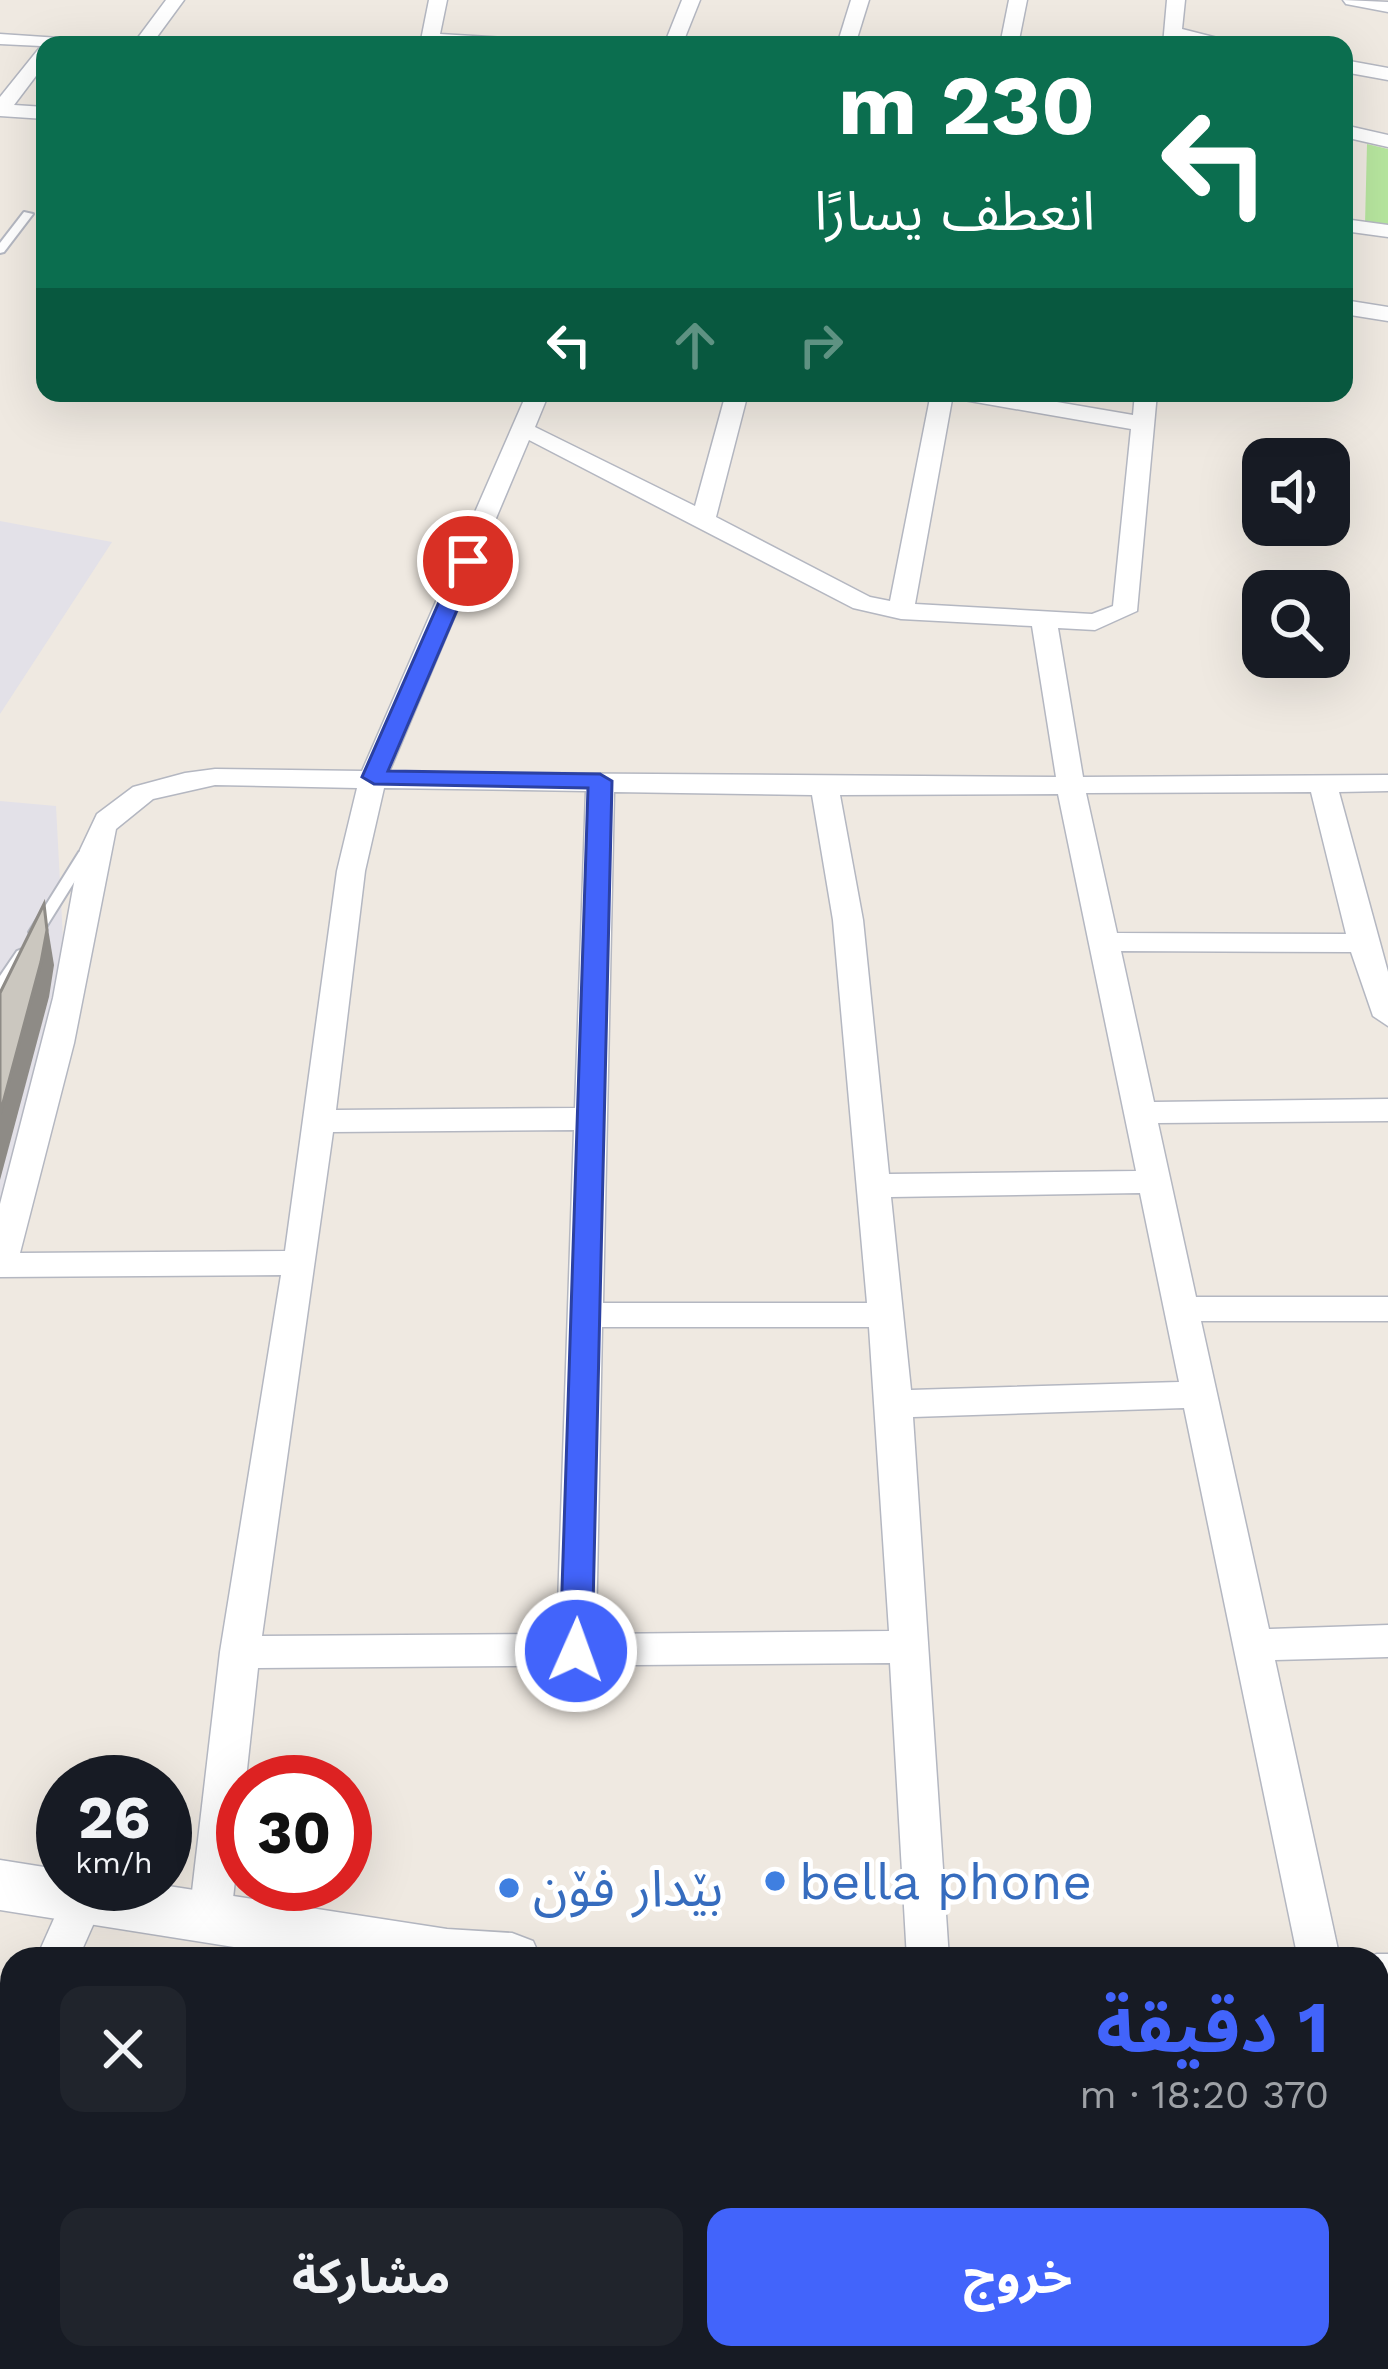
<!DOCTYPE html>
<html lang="ar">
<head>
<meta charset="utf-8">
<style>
	body { margin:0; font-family:"Work Sans","Noto Sans Arabic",sans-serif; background:#20242c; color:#f1f3f6; direction:rtl; height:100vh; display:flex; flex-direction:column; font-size:45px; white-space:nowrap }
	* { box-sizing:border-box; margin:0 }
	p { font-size:39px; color:#9ea1a6 }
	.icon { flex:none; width:66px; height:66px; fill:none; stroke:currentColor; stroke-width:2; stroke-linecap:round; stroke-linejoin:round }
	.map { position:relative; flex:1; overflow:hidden; direction:ltr }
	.drawer { position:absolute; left:0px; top:1947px; width:1389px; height:423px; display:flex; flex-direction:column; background:#171b24; border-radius:36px 36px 0 0; box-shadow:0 12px 48px #0002; direction:rtl }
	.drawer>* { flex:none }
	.hud { position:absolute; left:36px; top:36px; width:1317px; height:366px; border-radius:24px; box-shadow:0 12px 48px #0002; direction:rtl; background:#0b6e4f; color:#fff; overflow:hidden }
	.fabs { position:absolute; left:1242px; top:438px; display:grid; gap:24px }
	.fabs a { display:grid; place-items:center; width:108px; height:108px; border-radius:24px; background:#171b24; box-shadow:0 12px 48px #0002; font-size:60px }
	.speed { position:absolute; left:36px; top:1755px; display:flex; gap:24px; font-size:60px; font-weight:700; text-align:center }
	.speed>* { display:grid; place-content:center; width:156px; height:156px; border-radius:50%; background:#171b24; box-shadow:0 12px 48px #0002; line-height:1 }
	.speed small { font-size:30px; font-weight:400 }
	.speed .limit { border:18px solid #d22; background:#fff; color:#111 }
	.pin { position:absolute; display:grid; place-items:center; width:102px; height:102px; color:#fff; margin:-51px; border:6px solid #fff; border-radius:50%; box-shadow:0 3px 12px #0007 }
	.me { position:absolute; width:132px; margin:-66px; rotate:2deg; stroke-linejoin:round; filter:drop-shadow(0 0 9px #0008) }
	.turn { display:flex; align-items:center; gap:42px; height:252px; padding:0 60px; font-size:54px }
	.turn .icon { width:156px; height:156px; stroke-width:2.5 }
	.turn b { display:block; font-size:84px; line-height:102px }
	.lanes { display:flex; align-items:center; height:114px; padding:0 60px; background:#0003; justify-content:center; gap:60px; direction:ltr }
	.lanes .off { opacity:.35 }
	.round { display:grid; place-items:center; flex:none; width:126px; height:126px; border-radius:24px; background:#20242c }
	.overview { display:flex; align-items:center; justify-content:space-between; height:204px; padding:0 60px }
	h1 { font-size:72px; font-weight:700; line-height:90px; color:#4264fb }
	.action { display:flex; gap:24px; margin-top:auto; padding:24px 60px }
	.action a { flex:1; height:138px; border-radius:24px; background:#4264fb; color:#fff; font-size:48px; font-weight:700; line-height:138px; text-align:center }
	.action a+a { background:#20242c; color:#f1f3f6 }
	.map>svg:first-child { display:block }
	.industrial { fill:#e3e1e8 }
	.green { fill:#b6e59e }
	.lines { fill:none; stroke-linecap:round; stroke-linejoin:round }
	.service-casing { stroke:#b4b7c1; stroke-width:4 }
	.minor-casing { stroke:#b4b7c1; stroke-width:3 }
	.secondary-casing { stroke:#b4b7c1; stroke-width:3 }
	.service { fill:#fff; fill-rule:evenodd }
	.minor { fill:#fff; fill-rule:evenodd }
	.secondary { fill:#fff; fill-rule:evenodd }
	.shaded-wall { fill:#8e8b86 }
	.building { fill:#cbc7bf; stroke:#8e8b86; stroke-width:3 }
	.route { fill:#4264fb; stroke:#2b41a3; stroke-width:3 }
	.shop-dot { fill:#3f7fe0; stroke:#fff; stroke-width:4.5 }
	.labels { text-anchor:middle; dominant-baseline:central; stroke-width:10; stroke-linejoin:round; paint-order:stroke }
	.near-shop-label { font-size:51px; fill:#366cbe; stroke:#fff; text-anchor:start }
</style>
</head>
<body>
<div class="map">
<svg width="1388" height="2369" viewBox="0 0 1388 2369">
	<rect width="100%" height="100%" fill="#efe9e1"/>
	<g class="industrial">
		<polygon points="0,521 112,542 0,714"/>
		<polygon points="0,801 56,806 65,977 0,1223"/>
	</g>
	<polygon class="green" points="1367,144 1388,149 1388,226 1365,224"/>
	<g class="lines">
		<g class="service-casing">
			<g id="service">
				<polygon points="24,212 33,214 4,252 0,253 0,243"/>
				<polygon points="86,848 93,852 43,932 41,935 31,935 29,932 79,852"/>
				<polygon points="22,949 30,954 5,991 0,993 0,976 17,951"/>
			</g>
		</g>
		<g class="minor-casing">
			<g id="minor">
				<polygon points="166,0 184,0 151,45 45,45 45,64 14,105 45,107 45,119 0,116 0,97 41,46 0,44 0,34 134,43"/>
				<polygon points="429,0 447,0 440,34 539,40 548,45 420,45"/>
				<polygon points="682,0 700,0 682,45 664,45"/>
				<polygon points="851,0 869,0 855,45 837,45"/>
				<polygon points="1009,0 1027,0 1018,45 1000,45"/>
				<polygon points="1167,0 1185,0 1182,29 1245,45 1182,40 1181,45 1163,45"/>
				<polygon points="1343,0 1388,2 1388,12 1346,4"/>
				<polygon points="1344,60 1388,68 1388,80 1344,72"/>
				<polygon points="1344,125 1388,135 1388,147 1344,137"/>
				<polygon points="1344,219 1388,225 1388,237 1344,231"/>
				<polygon points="1344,300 1388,307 1388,321 1344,314"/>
				<path d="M527 393H549L535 427 695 506 726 393H748L716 517 870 597 890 601 931 393H1004L1133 415 1135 393H1157L1137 611 1095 630 1058 628 1083 777 1388 775V791L1339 792 1388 972V1026L1373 1016 1351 952 1121 951 1154 1102 1388 1099V1121L1158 1123 1196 1297H1388V1321H1201L1269 1629 1388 1625V1657L1275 1660 1340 1959H1298L1184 1408 913 1417 949 1959H907L890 1663 258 1668 231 1917 225 1930 210 1936 195 1930 189 1917 220 1652 281 1275 0 1277V1204L53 998 80 850 97 814 133 787 185 773 215 769 362 771ZM953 394 964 400 1131 429 1113 606 1092 614 915 604ZM529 440 853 608 901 619 1032 626 1056 777 389 772ZM215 785 357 788 337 871 285 1251 20 1253 74 1043 116 829 153 799ZM384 788 586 791 575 1108 336 1110 365 871ZM614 792 812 795 833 920 867 1303H603ZM1311 792 1346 934 1117 933 1086 793ZM1058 794 1136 1171 889 1174 863 920 840 795ZM574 1130 557 1634 262 1636 333 1132ZM1140 1193 1179 1382 911 1390 891 1197ZM602 1327H869L889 1631 596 1634Z"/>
				<polygon points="96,1884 105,1898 78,1959 36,1959 69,1885"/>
				<polygon points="12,2042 12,2105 0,2110 0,2046"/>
			</g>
		</g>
		<g class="secondary-casing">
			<g id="secondary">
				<polygon points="0,1860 63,1870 63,1884 155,1884 447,1929 512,1933 533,1941 541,1959 309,1959 0,1910"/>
				<polygon points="1377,1954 1388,1954 1388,2006 1377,2006 1377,1959 1363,1959"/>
			</g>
		</g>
		<use href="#service" class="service"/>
		<use href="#minor" class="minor"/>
		<use href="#secondary" class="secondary"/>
	</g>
	<polygon class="shaded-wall" points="44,904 54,965 49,997 0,1180 0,1114"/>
	<polygon class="building" points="44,904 47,930 41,962 0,1114 0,993"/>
	<polygon class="route" points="468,555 478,561 388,771 600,774 612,781 592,1651 587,1660 576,1664 565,1660 560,1651 588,788 374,784 362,777 457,561"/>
	<g class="shop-dot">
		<circle cx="775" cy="1881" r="12"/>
		<circle cx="509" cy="1888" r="12"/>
	</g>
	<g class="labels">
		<g class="near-shop-label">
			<text x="799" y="1881">bella phone</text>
			<text x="533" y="1888">بێدار فۆن</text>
		</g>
	</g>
</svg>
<div class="fabs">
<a><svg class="icon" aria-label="sound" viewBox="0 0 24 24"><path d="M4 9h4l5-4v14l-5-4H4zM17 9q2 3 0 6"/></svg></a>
<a><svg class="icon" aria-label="search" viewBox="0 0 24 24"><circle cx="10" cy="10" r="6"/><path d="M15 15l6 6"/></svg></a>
</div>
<div class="speed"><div>26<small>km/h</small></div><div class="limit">30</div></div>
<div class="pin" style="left:468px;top:561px;background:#d93025"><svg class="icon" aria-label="arrive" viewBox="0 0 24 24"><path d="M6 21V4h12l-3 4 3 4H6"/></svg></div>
<svg class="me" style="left:576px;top:1651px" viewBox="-20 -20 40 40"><circle r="17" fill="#4264fb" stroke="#fff" stroke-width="3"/><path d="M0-11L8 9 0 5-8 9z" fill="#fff"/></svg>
<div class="hud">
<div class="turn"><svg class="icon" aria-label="left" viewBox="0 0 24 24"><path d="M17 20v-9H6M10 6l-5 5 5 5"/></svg><div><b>230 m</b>انعطف يسارًا</div></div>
<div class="lanes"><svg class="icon" aria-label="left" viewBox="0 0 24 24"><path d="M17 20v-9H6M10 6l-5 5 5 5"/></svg><svg class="icon off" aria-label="ahead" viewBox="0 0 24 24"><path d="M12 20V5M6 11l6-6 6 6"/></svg><svg class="icon off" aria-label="right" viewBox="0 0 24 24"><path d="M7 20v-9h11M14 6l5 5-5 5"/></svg></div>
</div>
<section class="drawer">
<div class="overview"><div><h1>1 دقيقة</h1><p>370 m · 18:20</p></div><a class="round"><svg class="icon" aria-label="close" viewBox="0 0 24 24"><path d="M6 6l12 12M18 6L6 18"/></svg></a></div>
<div class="action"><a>خروج</a><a>مشاركة</a></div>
</section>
</div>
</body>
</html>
